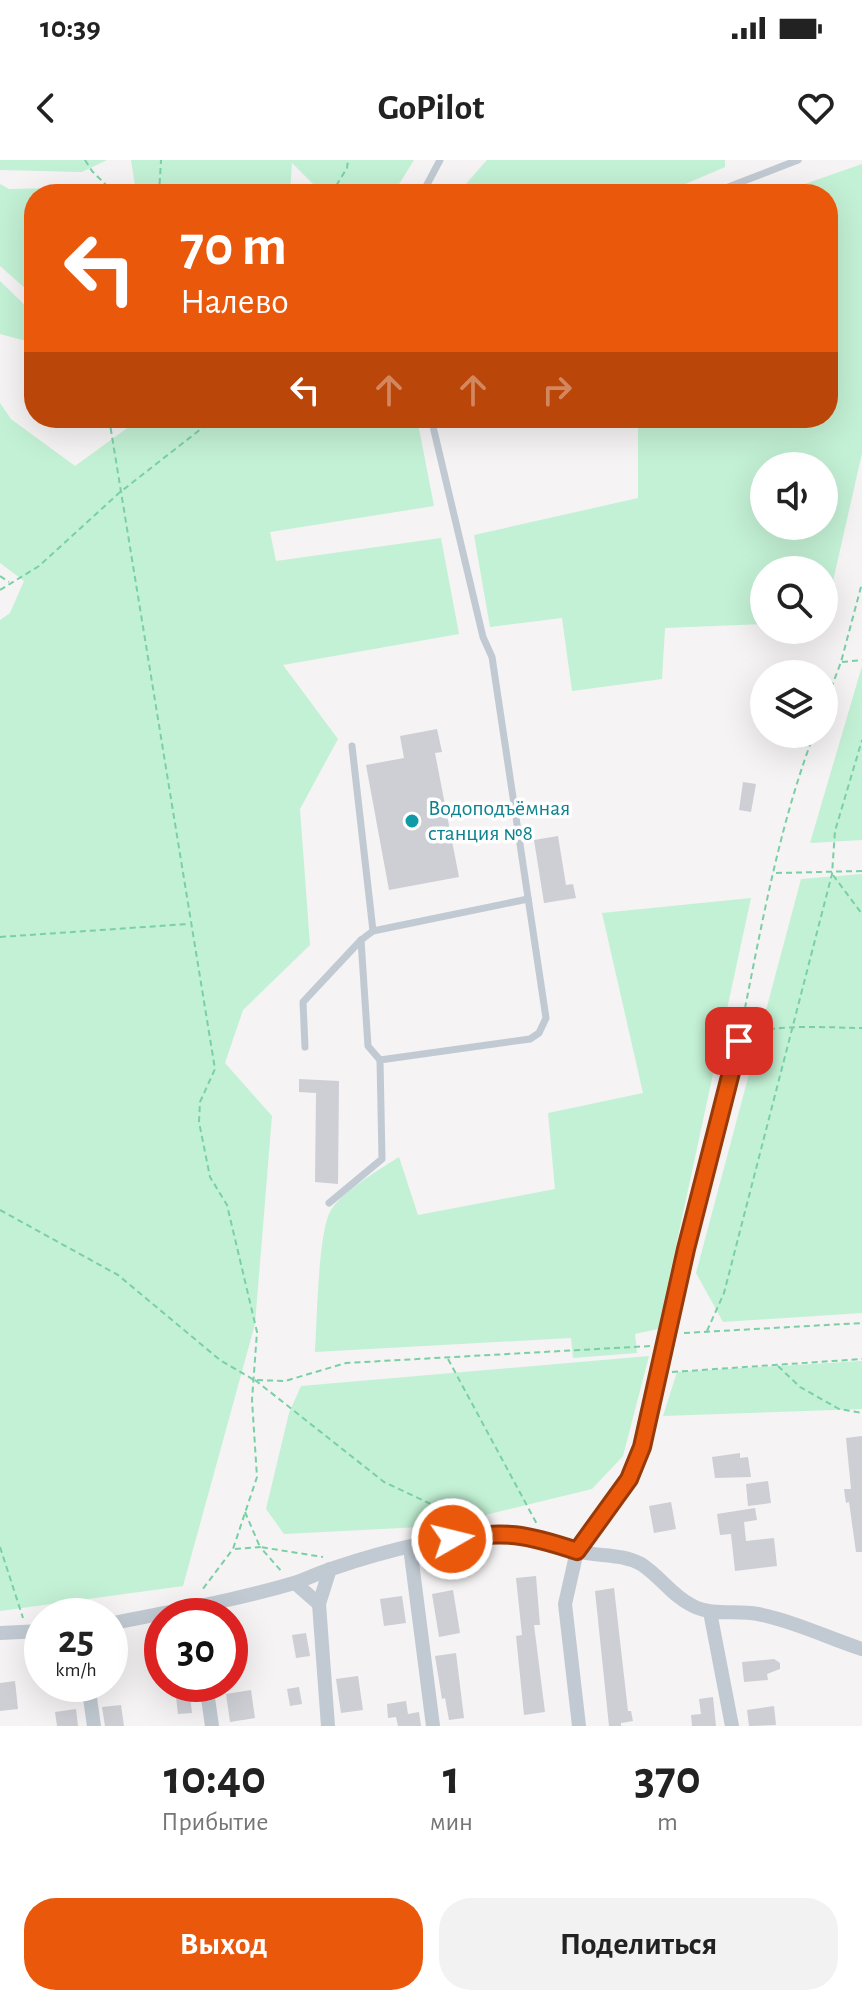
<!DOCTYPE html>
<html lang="ru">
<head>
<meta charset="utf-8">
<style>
	body { margin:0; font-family:"Alegreya Sans",sans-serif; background:#f2f2f2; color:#222; height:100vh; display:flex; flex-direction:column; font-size:30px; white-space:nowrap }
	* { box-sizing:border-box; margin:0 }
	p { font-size:26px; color:#767676 }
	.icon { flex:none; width:44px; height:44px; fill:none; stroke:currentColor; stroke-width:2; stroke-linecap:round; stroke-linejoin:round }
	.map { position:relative; height:1566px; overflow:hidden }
	.side { display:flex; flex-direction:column; background:#fff; flex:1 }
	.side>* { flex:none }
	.guide { position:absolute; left:24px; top:24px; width:814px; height:244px; border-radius:32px; box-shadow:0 8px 32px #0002; background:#ea580c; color:#fff; overflow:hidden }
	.buttons { position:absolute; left:750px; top:292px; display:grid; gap:16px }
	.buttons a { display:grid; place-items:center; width:88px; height:88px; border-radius:50%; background:#fff; box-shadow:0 8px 32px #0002; font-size:40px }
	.speed { position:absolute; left:24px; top:1438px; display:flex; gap:16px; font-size:40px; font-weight:700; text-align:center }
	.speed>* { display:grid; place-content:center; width:104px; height:104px; border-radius:50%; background:#fff; box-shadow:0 8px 32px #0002; line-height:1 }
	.speed small { font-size:20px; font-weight:400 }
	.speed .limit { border:12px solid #d22; background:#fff; color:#111 }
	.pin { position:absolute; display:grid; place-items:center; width:68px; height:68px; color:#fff; margin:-34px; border-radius:16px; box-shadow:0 4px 12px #0006 }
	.me { position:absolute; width:88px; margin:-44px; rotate:82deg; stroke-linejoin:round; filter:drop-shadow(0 0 6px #0008) }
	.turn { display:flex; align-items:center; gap:28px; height:168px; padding:0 24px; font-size:36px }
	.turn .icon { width:104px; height:104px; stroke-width:2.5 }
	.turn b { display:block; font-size:56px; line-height:68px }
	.lanes { display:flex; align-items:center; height:76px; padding:0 24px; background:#0003; justify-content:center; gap:40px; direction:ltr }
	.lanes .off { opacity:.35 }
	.eta { display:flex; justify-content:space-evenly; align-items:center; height:136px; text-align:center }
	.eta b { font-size:48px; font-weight:600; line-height:56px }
	.primary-button { display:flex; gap:16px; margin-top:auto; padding:16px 24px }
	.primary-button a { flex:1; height:92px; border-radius:32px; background:#ea580c; color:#fff; font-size:32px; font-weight:600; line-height:92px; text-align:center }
	.primary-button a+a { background:#f2f2f2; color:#222 }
	.status { display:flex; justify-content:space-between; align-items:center; height:56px; padding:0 40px; background:#fff; direction:ltr }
	.status svg { height:22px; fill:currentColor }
	header { display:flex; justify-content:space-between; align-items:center; height:104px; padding:0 24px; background:#fff; font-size:36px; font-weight:600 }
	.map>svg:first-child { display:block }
</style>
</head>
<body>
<div class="status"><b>10:39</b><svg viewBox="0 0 49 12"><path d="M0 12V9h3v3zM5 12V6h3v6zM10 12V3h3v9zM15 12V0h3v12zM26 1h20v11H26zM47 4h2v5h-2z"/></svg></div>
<header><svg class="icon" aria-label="back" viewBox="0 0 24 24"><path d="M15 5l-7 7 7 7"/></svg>GoPilot<svg class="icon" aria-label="heart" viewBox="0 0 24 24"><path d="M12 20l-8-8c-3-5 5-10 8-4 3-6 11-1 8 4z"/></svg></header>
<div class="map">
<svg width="862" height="1566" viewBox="0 0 862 1566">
	<rect width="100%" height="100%" fill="#f5f3f3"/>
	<g fill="#c3f1d5" fill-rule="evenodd">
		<path d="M0,0H107L82,12L0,10Z"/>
		<path d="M131,0H414L393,34H323L292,3L290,34H140L136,32Z"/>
		<path d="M487,0H725V7L662,34H457Z"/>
		<path d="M862,4V293L824,461V410H764V464L665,468L662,519L572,531L562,458L490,467L474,375L638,338V258H828V34H776ZM764,306H824V366H764Z"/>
		<path d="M0,24L9,29L100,27L107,34H34V136L0,106Z"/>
		<path d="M0,121L34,154V183L0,174Z"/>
		<path d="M0,243L11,259L75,306L141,258H417L434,346L270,372L276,401L441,378L459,474L283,505L338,579L300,649L310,785L243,850L225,903L272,956L255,1164L183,1426L0,1451V460L10,453L24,421L0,403Z"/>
		<path d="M862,506V680L810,683Z"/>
		<path d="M862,714V1153L723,1162L696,1113L801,719Z"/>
		<path d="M751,738L658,1169L635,1174L637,1193L573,1198L571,1178L315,1192C317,1163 318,1071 331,1050C343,1031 380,1009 399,997L418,1055L555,1029L548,953L643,933L602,753Z"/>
		<path d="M649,1196L623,1296L592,1329L440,1366L284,1374L266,1349L289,1253L301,1226Z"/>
		<path d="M862,1201V1249L663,1256L677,1212Z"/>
	</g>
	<g fill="#cdcfd5">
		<path d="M437,569L442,592L435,593L459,717L389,730L366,605L404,598L400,576Z"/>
		<path d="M743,622L756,624L751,652L739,650Z"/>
		<path d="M558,676L566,725L573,724L576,738L544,743L534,680Z"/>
		<path d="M299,919L339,921L338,1024L315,1022L316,933L299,932Z"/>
		<path d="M862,1276V1392H856L849,1342L846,1343L844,1329H851L846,1278Z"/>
		<path d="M740,1293V1298L748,1297L751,1317L715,1318L712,1297Z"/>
		<path d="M768,1321L771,1343L748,1346L746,1324Z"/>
		<path d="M671,1342L676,1369L654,1373L649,1346Z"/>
		<path d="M755,1348L757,1360L744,1362L746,1381L774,1378L777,1406L735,1411L731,1374L720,1375L717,1354Z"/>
		<path d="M536,1416L540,1465H534L545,1552L524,1555L516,1476L522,1475L516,1418Z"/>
		<path d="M614,1428L628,1551H631L633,1561L621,1563V1566H609L595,1431Z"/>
		<path d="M453,1430L460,1473L439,1477L432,1434Z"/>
		<path d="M402,1436L406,1463L384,1466L380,1439Z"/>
		<path d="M230,1459H236L243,1507L230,1509Z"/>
		<path d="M306,1473L310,1496L296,1498L292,1475Z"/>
		<path d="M162,1484V1521H156L151,1485Z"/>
		<path d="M456,1493L464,1558L449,1560L445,1538L442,1539L435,1496Z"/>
		<path d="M774,1499L780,1503V1509L767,1514L768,1520L744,1522L742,1502Z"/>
		<path d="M358,1516L363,1550L341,1553L336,1519Z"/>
		<path d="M15,1521L18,1549L0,1551V1523Z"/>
		<path d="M189,1527L192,1553L178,1554L175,1529Z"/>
		<path d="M299,1527L302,1544L290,1546L287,1529Z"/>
		<path d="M251,1530L255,1558L230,1562L226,1534Z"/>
		<path d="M713,1537L716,1566H692L691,1555L701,1554L699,1539Z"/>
		<path d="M406,1541L408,1554L419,1552L421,1566H398L396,1557L388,1558L387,1544Z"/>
		<path d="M121,1545L124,1566H105L102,1547Z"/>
		<path d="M774,1546L776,1565L749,1566L747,1550Z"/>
		<path d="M76,1549L78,1566H57L55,1552Z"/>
	</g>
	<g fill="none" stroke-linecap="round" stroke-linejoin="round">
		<g stroke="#7ad0a6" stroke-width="2" stroke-dasharray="6 4" stroke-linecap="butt">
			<path d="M85,0L92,11L115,34"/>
			<path d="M159,34L161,0"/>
			<path d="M331,34L347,8L348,0"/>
			<path d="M109,258L215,909L200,942L199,962L210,1017L227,1045L257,1172L252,1240L257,1317L233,1389L202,1430"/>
			<path d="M0,416L9,422"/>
			<path d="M0,430L39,406L119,333L215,258"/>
			<path d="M842,502L862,500"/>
			<path d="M824,547L841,502L862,423"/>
			<path d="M776,713L862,711"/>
			<path d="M833,715L862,754"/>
			<path d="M0,777L188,764"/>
			<path d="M741,868C761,769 778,669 814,574"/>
			<path d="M750,875C771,863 836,868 862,868"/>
			<path d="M0,1050L118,1115L220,1200L254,1220L285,1221L346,1203L651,1186"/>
			<path d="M707,1171L724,1133L832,714L835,671L862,580"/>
			<path d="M684,1173L862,1163"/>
			<path d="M448,1199L538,1366"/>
			<path d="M778,1206L800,1227L839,1249L862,1253"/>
			<path d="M672,1212L862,1199"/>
			<path d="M255,1220L384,1322L431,1344L445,1365"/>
			<path d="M245,1352L260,1387L323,1397"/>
			<path d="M0,1387L23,1458"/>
			<path d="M235,1389L260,1387L282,1412"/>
		</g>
		<g stroke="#c1cad2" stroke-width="7">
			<path d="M422,34L440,0"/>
			<path d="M710,34L798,0"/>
			<path d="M352,586L373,771L528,739"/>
			<path d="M361,780L368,886L380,900"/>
			<path d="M305,887L303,842L361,780L373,771"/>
			<path d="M329,1043L382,999L380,900L530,879L539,873L546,858L492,497L483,477L431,258"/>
		</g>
		<g stroke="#c1cad2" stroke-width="14">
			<path d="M410,1387L433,1566"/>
			<path d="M295,1423L319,1444"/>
			<path d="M710,1452L732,1566"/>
			<path d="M110,1464C171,1451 234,1441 294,1423C307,1419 320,1412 334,1408C381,1392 456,1372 506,1373C531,1373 552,1385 576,1391C598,1397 620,1393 641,1404C660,1416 672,1436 693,1446C713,1456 736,1450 758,1454C794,1461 828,1478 862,1489"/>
			<path d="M0,1473L42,1471"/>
			<path d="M88,1524L94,1566"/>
			<path d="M206,1524L212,1566"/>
			<path d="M328,1566L319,1444L330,1409"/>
			<path d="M579,1566L565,1444L577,1391L629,1319L642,1287L693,1061L739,881"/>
		</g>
	</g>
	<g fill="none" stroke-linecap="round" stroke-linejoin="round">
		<g stroke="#983908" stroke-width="20">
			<path id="route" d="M452,1379C505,1370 526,1374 577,1391L629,1319L642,1287L686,1089L739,881"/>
		</g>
		<use href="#route" stroke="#ea580c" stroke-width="14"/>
	</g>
	<circle fill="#0f9aa8" stroke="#fff" stroke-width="3" cx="412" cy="661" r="8"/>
	<g text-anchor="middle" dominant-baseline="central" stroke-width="7" stroke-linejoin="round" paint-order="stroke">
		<g font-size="22" fill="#0d838f" stroke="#fff" text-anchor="start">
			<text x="428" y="648">Водоподъёмная<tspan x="428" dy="25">станция №8</tspan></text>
		</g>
	</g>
</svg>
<div class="buttons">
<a><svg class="icon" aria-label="sound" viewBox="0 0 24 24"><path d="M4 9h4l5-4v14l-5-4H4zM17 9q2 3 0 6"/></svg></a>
<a><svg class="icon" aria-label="search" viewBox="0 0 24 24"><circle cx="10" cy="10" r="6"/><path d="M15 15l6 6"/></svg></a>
<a><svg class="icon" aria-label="layers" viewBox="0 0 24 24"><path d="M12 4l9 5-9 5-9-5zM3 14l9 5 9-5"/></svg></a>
</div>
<div class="speed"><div>25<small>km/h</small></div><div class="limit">30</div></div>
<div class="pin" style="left:739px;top:881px;background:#d93025"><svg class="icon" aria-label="arrive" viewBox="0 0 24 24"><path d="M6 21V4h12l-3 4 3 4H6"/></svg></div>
<svg class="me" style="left:452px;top:1379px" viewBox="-20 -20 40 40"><circle r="17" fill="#ea580c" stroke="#fff" stroke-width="3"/><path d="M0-11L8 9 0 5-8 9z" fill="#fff"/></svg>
<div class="guide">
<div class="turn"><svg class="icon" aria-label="left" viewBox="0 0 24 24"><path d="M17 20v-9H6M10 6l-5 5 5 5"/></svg><div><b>70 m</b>Налево</div></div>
<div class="lanes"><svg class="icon" aria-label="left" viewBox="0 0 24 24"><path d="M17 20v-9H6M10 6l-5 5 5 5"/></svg><svg class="icon off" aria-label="ahead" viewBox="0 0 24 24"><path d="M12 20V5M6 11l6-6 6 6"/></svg><svg class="icon off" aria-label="ahead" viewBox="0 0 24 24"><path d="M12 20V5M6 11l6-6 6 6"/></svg><svg class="icon off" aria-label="right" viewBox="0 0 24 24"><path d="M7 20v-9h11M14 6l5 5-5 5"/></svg></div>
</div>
</div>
<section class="side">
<div class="eta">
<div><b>10:40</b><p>Прибытие</p></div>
<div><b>1</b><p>мин</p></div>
<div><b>370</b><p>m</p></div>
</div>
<div class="primary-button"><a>Выход</a><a>Поделиться</a></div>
</section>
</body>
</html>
